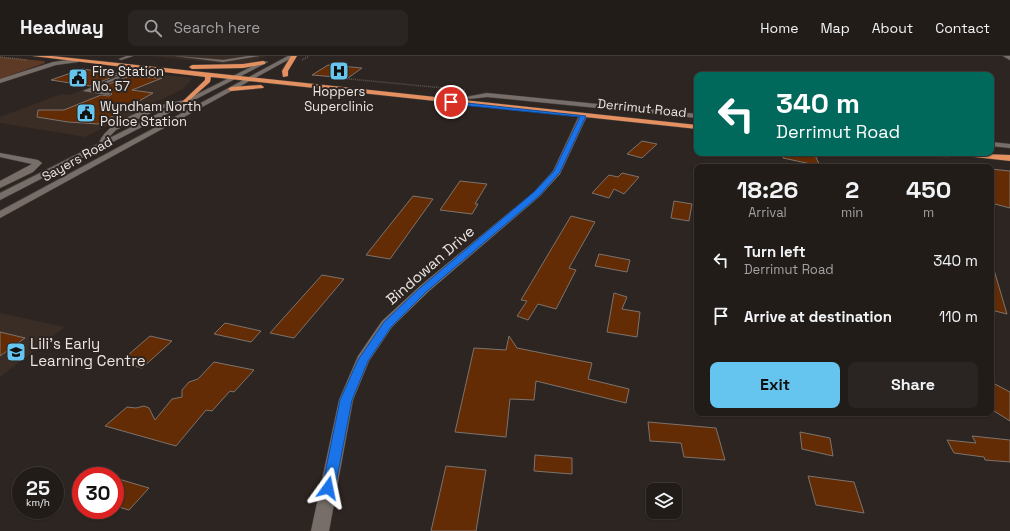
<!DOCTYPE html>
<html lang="en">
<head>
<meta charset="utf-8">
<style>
	body { margin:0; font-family:"Space Grotesk",sans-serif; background:#2a2522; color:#f1f3f6; height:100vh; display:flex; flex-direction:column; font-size:15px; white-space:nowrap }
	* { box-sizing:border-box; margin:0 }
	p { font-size:13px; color:#a2a1a2 }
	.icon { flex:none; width:22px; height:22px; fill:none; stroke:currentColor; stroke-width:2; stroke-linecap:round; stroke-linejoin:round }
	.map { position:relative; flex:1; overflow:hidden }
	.side { position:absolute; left:694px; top:108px; width:300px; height:252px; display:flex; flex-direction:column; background:#221c19; border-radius:8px; box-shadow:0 1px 3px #0004,0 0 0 1px #3f3a38 }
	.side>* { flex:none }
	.hud { position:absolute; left:694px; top:16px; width:300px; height:84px; border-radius:8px; box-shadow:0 1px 3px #0004,0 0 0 1px #3f3a38; background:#00695c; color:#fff; overflow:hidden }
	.controls { position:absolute; left:646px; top:427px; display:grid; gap:8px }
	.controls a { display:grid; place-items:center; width:36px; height:36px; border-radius:8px; background:#221c19; box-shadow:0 1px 3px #0004,0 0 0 1px #3f3a38; font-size:20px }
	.speed { position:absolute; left:12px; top:411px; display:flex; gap:8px; font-size:20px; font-weight:700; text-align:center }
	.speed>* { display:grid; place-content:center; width:52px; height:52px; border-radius:50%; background:#221c19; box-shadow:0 1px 3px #0004,0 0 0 1px #3f3a38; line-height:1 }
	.speed small { font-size:10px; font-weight:400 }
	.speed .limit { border:6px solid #d22; background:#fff; color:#111 }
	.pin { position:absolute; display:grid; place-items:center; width:34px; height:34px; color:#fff; margin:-17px; border:2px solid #fff; border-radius:50%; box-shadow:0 1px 4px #0007 }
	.me { position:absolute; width:44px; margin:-22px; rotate:12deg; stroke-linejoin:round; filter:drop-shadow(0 0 3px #0008) }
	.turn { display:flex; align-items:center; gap:14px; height:84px; padding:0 16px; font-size:18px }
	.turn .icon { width:52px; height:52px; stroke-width:2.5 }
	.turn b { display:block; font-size:28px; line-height:34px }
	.eta { display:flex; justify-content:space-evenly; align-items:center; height:68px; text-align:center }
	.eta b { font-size:24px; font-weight:700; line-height:28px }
	.button { display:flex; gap:8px; margin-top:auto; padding:8px 16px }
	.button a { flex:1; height:46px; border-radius:8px; background:#65c5ef; color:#111; font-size:16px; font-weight:700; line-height:46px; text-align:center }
	.button a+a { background:#2a2522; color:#f1f3f6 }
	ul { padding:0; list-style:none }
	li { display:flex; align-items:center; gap:12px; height:56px; padding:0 16px }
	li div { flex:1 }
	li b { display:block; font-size:15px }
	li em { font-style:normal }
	header { display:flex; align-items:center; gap:24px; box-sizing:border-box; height:56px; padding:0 20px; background:#221c19; border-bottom:1px solid #3f3a38 }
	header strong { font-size:19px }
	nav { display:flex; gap:22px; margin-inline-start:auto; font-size:14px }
	.search { width:280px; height:36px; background:#2a2522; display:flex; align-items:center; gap:10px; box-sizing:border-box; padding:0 14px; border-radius:8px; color:#a2a1a2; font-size:15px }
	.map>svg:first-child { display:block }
</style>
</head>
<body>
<header>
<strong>Headway</strong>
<div class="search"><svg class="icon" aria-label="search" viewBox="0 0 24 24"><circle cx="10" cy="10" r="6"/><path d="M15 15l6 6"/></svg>Search here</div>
<nav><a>Home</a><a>Map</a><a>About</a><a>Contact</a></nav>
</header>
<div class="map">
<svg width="1010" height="475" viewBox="0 0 1010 475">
	<rect width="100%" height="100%" fill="#2d2521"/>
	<g fill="#3a2d25">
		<path d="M151,0H265L252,7L236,9Z"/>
		<path d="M130,16L193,22L183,33L85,81L0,67V61L61,38L69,39Z"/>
		<path d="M0,257L65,271L0,321Z"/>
	</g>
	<path fill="#5d3a26" d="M0,1L44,5L45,7L0,23Z"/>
	<g fill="#632c04" stroke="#7c736e">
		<path d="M328,9L362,12L348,22L312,19Z"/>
		<path d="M82,13L120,18L90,30L51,24Z"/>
		<path d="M127,21L162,22L132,34L153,37L99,68L68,66L37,61L38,54H64L101,39L109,40L112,38L110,36L96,33Z"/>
		<path d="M642,85L657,88L642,102L627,98Z"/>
		<path d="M783,97H814L820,110L783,102Z"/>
		<path d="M991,113L1010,115V152L991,147Z"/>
		<path d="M622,117L639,121L624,138L614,133L609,142L592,137L609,119L618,121Z"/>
		<path d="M460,125L487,128L475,148H478L472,158L440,154Z"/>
		<path d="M413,140L433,143L390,203L366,199Z"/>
		<path d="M674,145L692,148L689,165L671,162Z"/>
		<path d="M571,160L595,166L569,212L576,214L556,253L538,248L528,264L517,260L527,245L521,244Z"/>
		<path d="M599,198L630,204L627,216L595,210Z"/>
		<path d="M994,214L1007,258L991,254V215Z"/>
		<path d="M322,219L344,223L294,282L270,277Z"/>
		<path d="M614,237L627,241L622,253L640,256L637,281L607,276Z"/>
		<path d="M225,267L261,275L251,286L214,278Z"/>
		<path d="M0,276L25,282L0,300Z"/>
		<path d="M150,280L172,285L142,312L120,306Z"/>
		<path d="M509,280L517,292L592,307L588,323L629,333L626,347L536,325L534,344L510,343L506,381L455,376L474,292L506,294Z"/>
		<path d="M214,306L254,314L234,336L230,335L212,355L206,354L176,390L105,370L127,351L136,352L144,350L149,352L155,364L172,343L182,341V334L189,326L198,323Z"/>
		<path d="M991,326L1010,336V365L991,353Z"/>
		<path d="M648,366L716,372L725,404L684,401L681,387L650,385Z"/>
		<path d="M800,376L830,382L833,400L802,393Z"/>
		<path d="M972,380L1010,384V406L985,404L984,401L954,397L947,384L976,387Z"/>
		<path d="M535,399L572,402V418L534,415Z"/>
		<path d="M446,410L486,414L476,475H431Z"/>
		<path d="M808,420L854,426L864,457L816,449Z"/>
		<path d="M115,422L149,432L129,454L115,450Z"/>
	</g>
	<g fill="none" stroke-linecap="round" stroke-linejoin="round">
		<g stroke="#48423f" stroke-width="1">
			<g id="lane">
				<path d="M127,0H133L121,4L119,3Z"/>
				<path d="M176,0L223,4L249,0H259L223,6Z"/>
				<path d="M126,17L151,18L153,19L151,20L127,19L90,34L110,37V38L108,39L83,35Z"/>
			</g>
		</g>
		<g stroke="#48423f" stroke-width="1">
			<g id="street">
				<path d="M76,3L78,4V6L56,9L0,27V23L53,6Z"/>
				<path d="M487,37L697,58V62L487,41L469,43L466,41Z"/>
				<path d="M185,44L187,45V47L159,53L116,74L110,80L106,89L99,87C110,60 159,49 185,44Z"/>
				<path d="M580,58L587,60L560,118L540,140L428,236L392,271L369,305L353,344L329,475H311L339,344L358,300L382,265L420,230L534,136L553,115Z"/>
				<path d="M991,86L1010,88V92L991,90Z"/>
				<path d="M0,97L38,104L42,107L33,116L0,132V125L32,108L0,101Z"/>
			</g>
		</g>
		<g stroke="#48423f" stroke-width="1">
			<g id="secondary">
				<path d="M288,0H295L0,162V155Z"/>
				<path d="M1003,0H1010V4Z"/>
				<path d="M263,5L268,6L0,144V137Z"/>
			</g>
		</g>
		<g stroke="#48423f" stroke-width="1">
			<g id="highway">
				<path d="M33,0H52L697,69V73L211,21L210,26L185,48L183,47V45L205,24V21Z"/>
				<path d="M291,0H297L288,15V20L283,21L282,15Z"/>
				<path d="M263,5L265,6V8L243,12L192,13L189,11L192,9L243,8Z"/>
				<path d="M261,29L264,31L263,32L231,35L228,33L231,31Z"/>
				<path d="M953,97L1010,99V105L957,99Z"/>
			</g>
		</g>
		<g stroke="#8d8783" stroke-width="1.5" stroke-dasharray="0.5 1.5" stroke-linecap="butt">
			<path d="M0,1L27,4"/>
			<path d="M302,4L309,0"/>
			<path d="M339,22L465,34"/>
			<path d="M909,97L949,101"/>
		</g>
		<use href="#lane" fill="#776e69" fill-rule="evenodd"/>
		<use href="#street" fill="#776e69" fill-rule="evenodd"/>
		<use href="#secondary" fill="#776e69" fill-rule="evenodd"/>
		<use href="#highway" fill="#e49060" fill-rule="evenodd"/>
	</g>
	<path fill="#1a73e8" stroke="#114b97" d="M449,45L586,60L560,116L540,139L427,235L391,271L368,305L352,344L335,432L333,436L328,437L324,436L322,432L340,344L358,304L384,266L420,232L534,136L554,115L580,61L451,48Z"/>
	<defs>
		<g id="hospital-square" transform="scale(1)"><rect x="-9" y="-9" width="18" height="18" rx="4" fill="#65c5ef" stroke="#2d2521"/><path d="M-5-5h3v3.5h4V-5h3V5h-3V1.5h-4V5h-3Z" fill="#111"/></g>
		<g id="civic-square" transform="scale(1)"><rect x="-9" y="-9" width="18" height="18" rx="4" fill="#65c5ef" stroke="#2d2521"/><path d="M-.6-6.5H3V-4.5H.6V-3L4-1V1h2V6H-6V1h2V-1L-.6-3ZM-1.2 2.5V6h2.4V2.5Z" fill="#111"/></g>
		<g id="school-square" transform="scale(1)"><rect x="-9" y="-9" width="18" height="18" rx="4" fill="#65c5ef" stroke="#2d2521"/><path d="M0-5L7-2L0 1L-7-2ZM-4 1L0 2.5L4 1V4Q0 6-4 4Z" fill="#111"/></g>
	</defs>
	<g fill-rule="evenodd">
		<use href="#hospital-square" x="339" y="15"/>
		<use href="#civic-square" x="78" y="22"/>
		<use href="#civic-square" x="86" y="57"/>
		<use href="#school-square" x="16" y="296"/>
	</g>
	<g text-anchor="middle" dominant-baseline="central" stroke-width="4" stroke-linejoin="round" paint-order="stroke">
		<g font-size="13" fill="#ebe6e3" stroke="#2d2521" text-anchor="start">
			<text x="92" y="15">Fire Station<tspan x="92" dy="15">No. 57</tspan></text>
			<text x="339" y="35" text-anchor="middle">Hoppers<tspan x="339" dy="15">Superclinic</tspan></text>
			<text x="100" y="50">Wyndham North<tspan x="100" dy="15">Police Station</tspan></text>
		</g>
		<g font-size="13" fill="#ebe6e3" stroke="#2d2521">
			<text transform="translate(642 52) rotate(6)">Derrimut Road</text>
			<text transform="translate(77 103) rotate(-29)">Sayers Road</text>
		</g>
		<g font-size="15" fill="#ebe6e3" stroke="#2d2521">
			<text transform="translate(430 209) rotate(-41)">Bindowan Drive</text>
		</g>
		<g font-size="15" fill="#ebe6e3" stroke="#2d2521" text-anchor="start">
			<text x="30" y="287">Lili's Early<tspan x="30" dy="17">Learning Centre</tspan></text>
		</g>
	</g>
</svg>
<div class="controls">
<a><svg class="icon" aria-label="layers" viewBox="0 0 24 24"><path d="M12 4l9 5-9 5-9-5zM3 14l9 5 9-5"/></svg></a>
</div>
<div class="speed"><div>25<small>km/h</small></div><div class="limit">30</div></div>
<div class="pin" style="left:451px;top:46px;background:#d93025"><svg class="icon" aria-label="arrive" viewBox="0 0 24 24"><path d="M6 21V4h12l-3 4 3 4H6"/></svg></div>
<svg class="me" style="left:328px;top:432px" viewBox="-20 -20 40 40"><path d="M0-17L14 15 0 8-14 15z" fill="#1a73e8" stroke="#fff" stroke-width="4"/></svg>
<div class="hud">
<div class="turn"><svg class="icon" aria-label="left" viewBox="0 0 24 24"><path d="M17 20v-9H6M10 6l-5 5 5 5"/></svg><div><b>340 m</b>Derrimut Road</div></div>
</div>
<section class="side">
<div class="eta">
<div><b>18:26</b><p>Arrival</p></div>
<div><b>2</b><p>min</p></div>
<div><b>450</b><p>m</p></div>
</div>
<ul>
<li><svg class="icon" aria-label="left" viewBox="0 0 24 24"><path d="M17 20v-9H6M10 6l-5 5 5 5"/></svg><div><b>Turn left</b><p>Derrimut Road</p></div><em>340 m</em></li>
<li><svg class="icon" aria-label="arrive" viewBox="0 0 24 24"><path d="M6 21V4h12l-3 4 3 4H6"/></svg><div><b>Arrive at destination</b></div><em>110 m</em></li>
</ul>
<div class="button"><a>Exit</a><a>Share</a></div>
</section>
</div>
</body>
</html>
